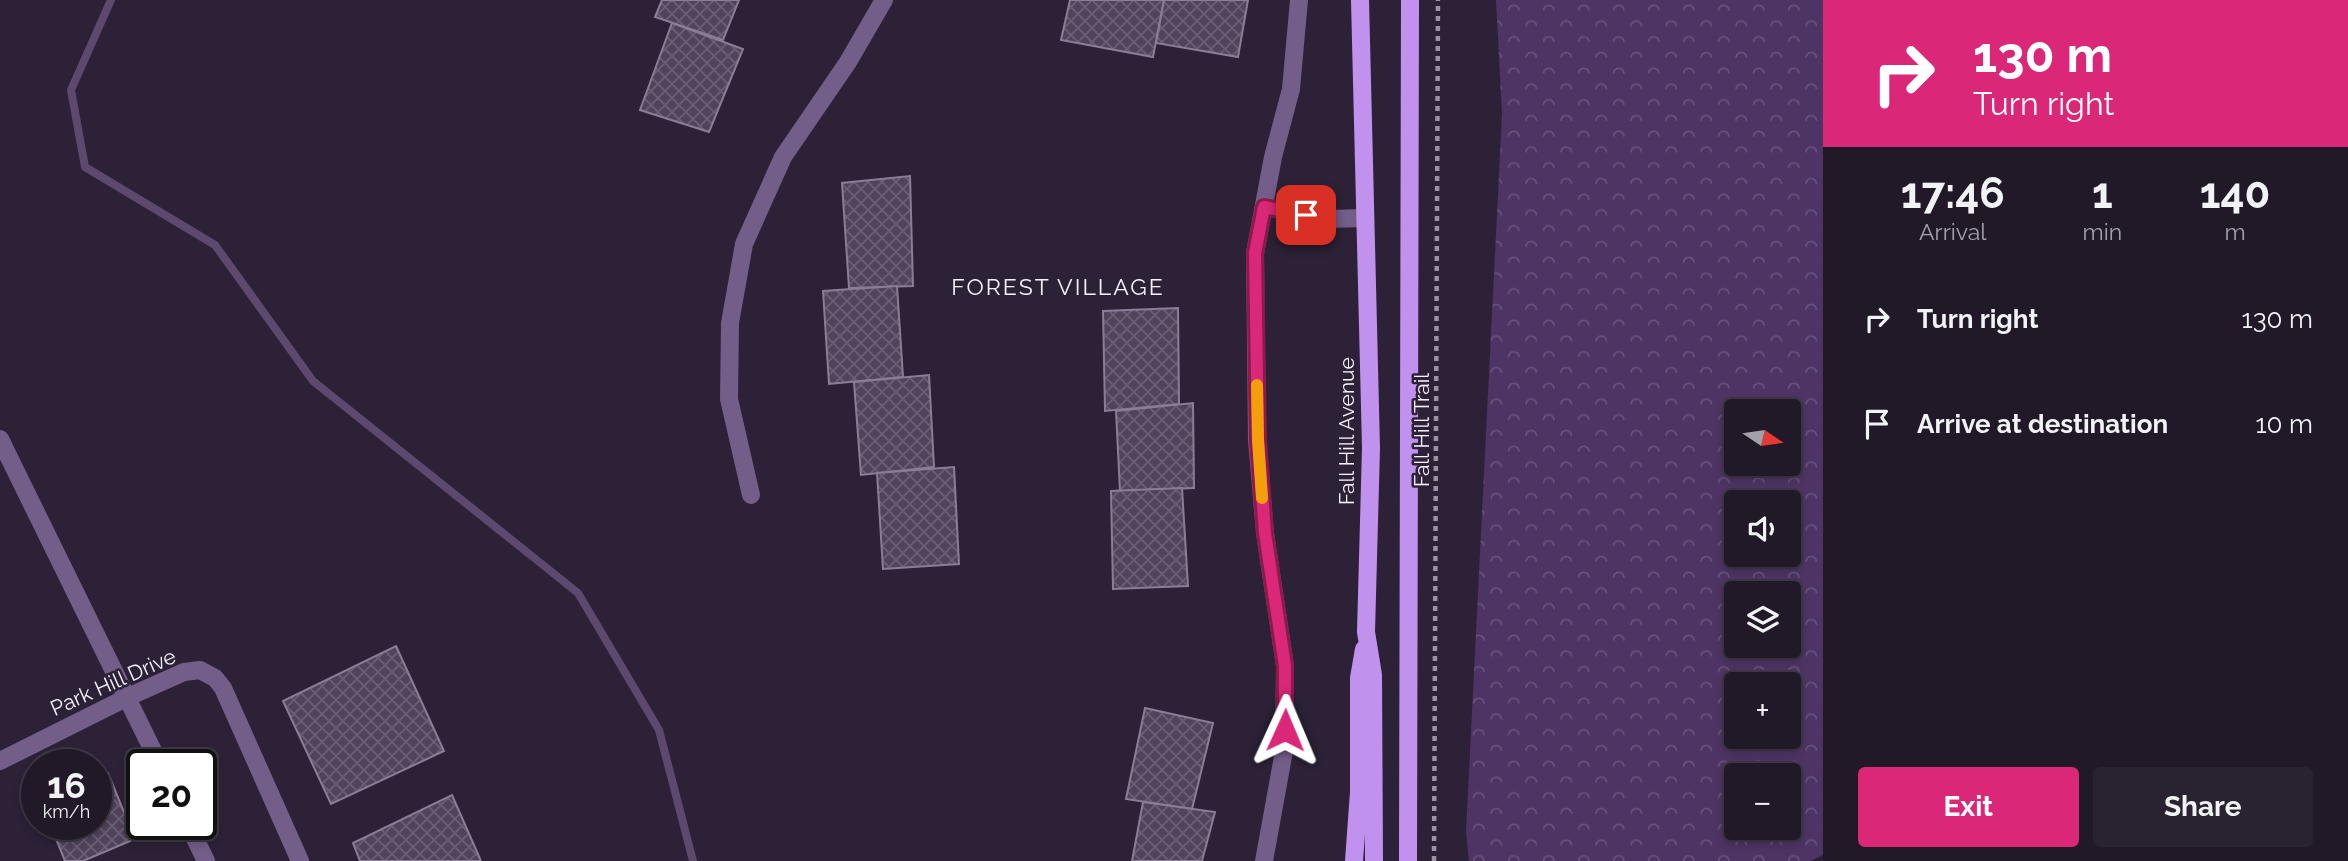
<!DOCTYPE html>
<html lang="en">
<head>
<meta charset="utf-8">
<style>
	body { margin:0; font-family:Raleway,sans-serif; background:#292230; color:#f1f3f6; height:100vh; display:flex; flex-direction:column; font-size:26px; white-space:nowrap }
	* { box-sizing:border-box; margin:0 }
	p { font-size:23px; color:#a2a0a8 }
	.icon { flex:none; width:38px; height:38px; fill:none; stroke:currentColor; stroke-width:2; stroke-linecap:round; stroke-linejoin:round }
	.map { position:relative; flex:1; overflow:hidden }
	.drawer { display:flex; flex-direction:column; background:#211928; width:525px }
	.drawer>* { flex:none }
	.banner { background:#db2777; color:#fff; overflow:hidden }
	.needle { width:46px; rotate:103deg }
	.tools { position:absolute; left:1724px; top:399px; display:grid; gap:14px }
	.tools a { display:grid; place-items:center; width:77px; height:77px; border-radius:7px; background:#211928; box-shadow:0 4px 10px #0003,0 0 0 2px #3e3845; font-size:35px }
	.speed { position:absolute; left:21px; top:749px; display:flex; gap:14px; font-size:35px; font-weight:700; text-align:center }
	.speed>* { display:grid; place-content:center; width:91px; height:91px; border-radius:50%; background:#211928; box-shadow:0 4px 10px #0003,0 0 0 2px #3e3845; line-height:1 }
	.speed small { font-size:18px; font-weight:400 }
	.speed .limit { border:4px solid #111; border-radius:10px; background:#fff; color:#111 }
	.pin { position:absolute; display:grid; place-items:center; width:60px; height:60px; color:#fff; margin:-30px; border-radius:14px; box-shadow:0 4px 10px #0006 }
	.me { position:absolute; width:77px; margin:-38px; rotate:1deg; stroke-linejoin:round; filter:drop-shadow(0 0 5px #0008) }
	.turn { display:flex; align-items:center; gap:24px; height:147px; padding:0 35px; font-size:32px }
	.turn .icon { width:91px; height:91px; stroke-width:2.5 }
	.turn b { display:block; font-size:49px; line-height:60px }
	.eta { display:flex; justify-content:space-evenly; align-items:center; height:119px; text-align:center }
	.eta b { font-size:42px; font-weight:700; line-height:49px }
	.action { display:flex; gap:14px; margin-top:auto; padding:14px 35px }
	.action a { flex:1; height:80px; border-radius:7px; background:#db2777; color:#fff; font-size:28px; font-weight:700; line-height:80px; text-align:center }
	.action a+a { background:#292230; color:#f1f3f6 }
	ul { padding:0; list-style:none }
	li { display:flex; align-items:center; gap:21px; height:105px; padding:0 35px }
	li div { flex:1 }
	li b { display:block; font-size:26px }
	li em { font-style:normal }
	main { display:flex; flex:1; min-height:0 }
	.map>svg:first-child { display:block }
</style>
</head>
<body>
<main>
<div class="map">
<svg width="1823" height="861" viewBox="0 0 1823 861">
	<defs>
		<pattern id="forest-crowns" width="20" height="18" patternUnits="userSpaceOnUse" patternTransform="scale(1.75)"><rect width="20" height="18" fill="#4d3464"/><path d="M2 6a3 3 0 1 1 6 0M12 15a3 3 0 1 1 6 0" fill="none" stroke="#67527b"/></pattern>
		<pattern id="building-cross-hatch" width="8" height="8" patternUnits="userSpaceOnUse" patternTransform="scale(1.75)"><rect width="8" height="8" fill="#50435c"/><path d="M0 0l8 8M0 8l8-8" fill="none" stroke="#6a5f74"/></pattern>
	</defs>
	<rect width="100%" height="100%" fill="#2c2136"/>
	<path fill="url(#forest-crowns)" fill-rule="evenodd" d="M1496,0H1823V855L1810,861H1469L1466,832L1502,114ZM1736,411H1788V464H1736ZM1736,502H1788V555H1736ZM1736,593H1788V646H1736ZM1736,684H1788V737H1736ZM1736,775H1788V828H1736Z"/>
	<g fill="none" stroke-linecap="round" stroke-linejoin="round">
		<path stroke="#5e496e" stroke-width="8" d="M111,0L71,90L85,167L215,245L313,381L578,593L659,730L693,861"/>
	</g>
	<g fill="url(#building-cross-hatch)" stroke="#8a7d97" stroke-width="2">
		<path d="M662,0H739L723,40L655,17Z"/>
		<path d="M1070,0H1164L1153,57L1061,40Z"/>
		<path d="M1164,0H1248L1238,57L1156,43Z"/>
		<path d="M672,23L743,49L709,132L640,110Z"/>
		<path d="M910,176L913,286L849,288L842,183Z"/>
		<path d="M897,286L903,377L829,384L823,291Z"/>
		<path d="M1178,308L1179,404L1105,411L1103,311Z"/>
		<path d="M929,375L934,467L861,475L854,382Z"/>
		<path d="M1193,403L1194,488L1120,491L1116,411Z"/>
		<path d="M954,467L959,564L883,569L877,473Z"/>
		<path d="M1182,488L1188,586L1113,589L1111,491Z"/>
		<path d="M396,646L444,751L331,804L283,701Z"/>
		<path d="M1145,708L1213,723L1192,809L1126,799Z"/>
		<path d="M108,773L135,839L83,861H65L50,824H96V778Z"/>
		<path d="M452,795L481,861H360L353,843Z"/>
		<path d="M1143,802L1215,812L1202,861H1132Z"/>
	</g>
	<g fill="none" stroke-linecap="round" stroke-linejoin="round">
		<path stroke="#9b93a3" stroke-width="4.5" stroke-dasharray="5 5" stroke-linecap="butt" d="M1434,861L1438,0"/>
		<g stroke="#735d89" stroke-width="18">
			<path d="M1264,207L1327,219L1364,218"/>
			<path d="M0,439L160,765"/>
			<path d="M751,495L729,399L730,323L744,244L783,157L848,62L884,0"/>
			<path d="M0,761L128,697L184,672L200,670L215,678L223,688L300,861"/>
			<path d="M188,824L206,861"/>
			<path d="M1264,861L1284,751L1285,666L1265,533L1257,440L1255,253L1273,157L1291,89L1299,0"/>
		</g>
		<g stroke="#c192ed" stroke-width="18">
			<path d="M1360,0L1371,448L1366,632L1373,675L1374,861"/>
			<path d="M1354,861L1359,792V678L1364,649"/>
			<path d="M1408,861L1410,0"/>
		</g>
	</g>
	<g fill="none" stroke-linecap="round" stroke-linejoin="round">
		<g stroke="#8e194d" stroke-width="18">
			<path id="route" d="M1285,730V666L1265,533L1258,440L1255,253L1264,207L1306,215"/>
		</g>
		<use href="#route" stroke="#db2777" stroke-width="12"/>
		<path stroke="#f59e0b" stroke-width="12" d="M1257,385L1258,440L1262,498"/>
	</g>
	<g text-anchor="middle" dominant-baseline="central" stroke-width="5" stroke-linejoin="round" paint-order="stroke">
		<g font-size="21" fill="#f8f2fe" stroke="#2c2136">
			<text transform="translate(1421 430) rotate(-90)">Fall Hill Trail</text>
			<text transform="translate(1346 431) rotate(-90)">Fall Hill Avenue</text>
			<text transform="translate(113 682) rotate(-24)">Park Hill Drive</text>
		</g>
		<g font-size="23" letter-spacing="2" fill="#f8f2fe" stroke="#2c2136">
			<text x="1058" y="286">FOREST VILLAGE</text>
		</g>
	</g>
</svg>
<div class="tools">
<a><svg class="needle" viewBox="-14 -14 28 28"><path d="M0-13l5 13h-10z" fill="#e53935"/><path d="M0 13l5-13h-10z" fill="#a2a0a8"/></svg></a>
<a><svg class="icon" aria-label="sound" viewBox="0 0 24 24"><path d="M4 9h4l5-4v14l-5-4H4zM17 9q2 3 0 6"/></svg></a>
<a><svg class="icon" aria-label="layers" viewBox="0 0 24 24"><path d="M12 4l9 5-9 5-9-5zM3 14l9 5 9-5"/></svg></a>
<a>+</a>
<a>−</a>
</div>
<div class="speed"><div>16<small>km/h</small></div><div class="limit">20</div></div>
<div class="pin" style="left:1306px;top:215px;background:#d93025"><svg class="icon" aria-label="arrive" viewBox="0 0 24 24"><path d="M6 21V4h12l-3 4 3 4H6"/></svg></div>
<svg class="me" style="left:1285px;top:730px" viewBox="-20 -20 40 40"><path d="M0-17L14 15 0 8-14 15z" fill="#db2777" stroke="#fff" stroke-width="4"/></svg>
</div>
<section class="drawer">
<div class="banner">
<div class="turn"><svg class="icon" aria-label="right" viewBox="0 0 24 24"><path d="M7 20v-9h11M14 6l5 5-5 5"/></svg><div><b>130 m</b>Turn right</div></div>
</div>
<div class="eta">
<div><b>17:46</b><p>Arrival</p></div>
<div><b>1</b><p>min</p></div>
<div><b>140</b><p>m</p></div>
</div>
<ul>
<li><svg class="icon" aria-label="right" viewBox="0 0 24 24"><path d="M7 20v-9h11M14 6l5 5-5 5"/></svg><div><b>Turn right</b></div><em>130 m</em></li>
<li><svg class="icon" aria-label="arrive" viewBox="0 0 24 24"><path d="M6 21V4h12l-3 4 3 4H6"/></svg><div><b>Arrive at destination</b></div><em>10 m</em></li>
</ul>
<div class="action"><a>Exit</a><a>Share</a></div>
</section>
</main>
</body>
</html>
